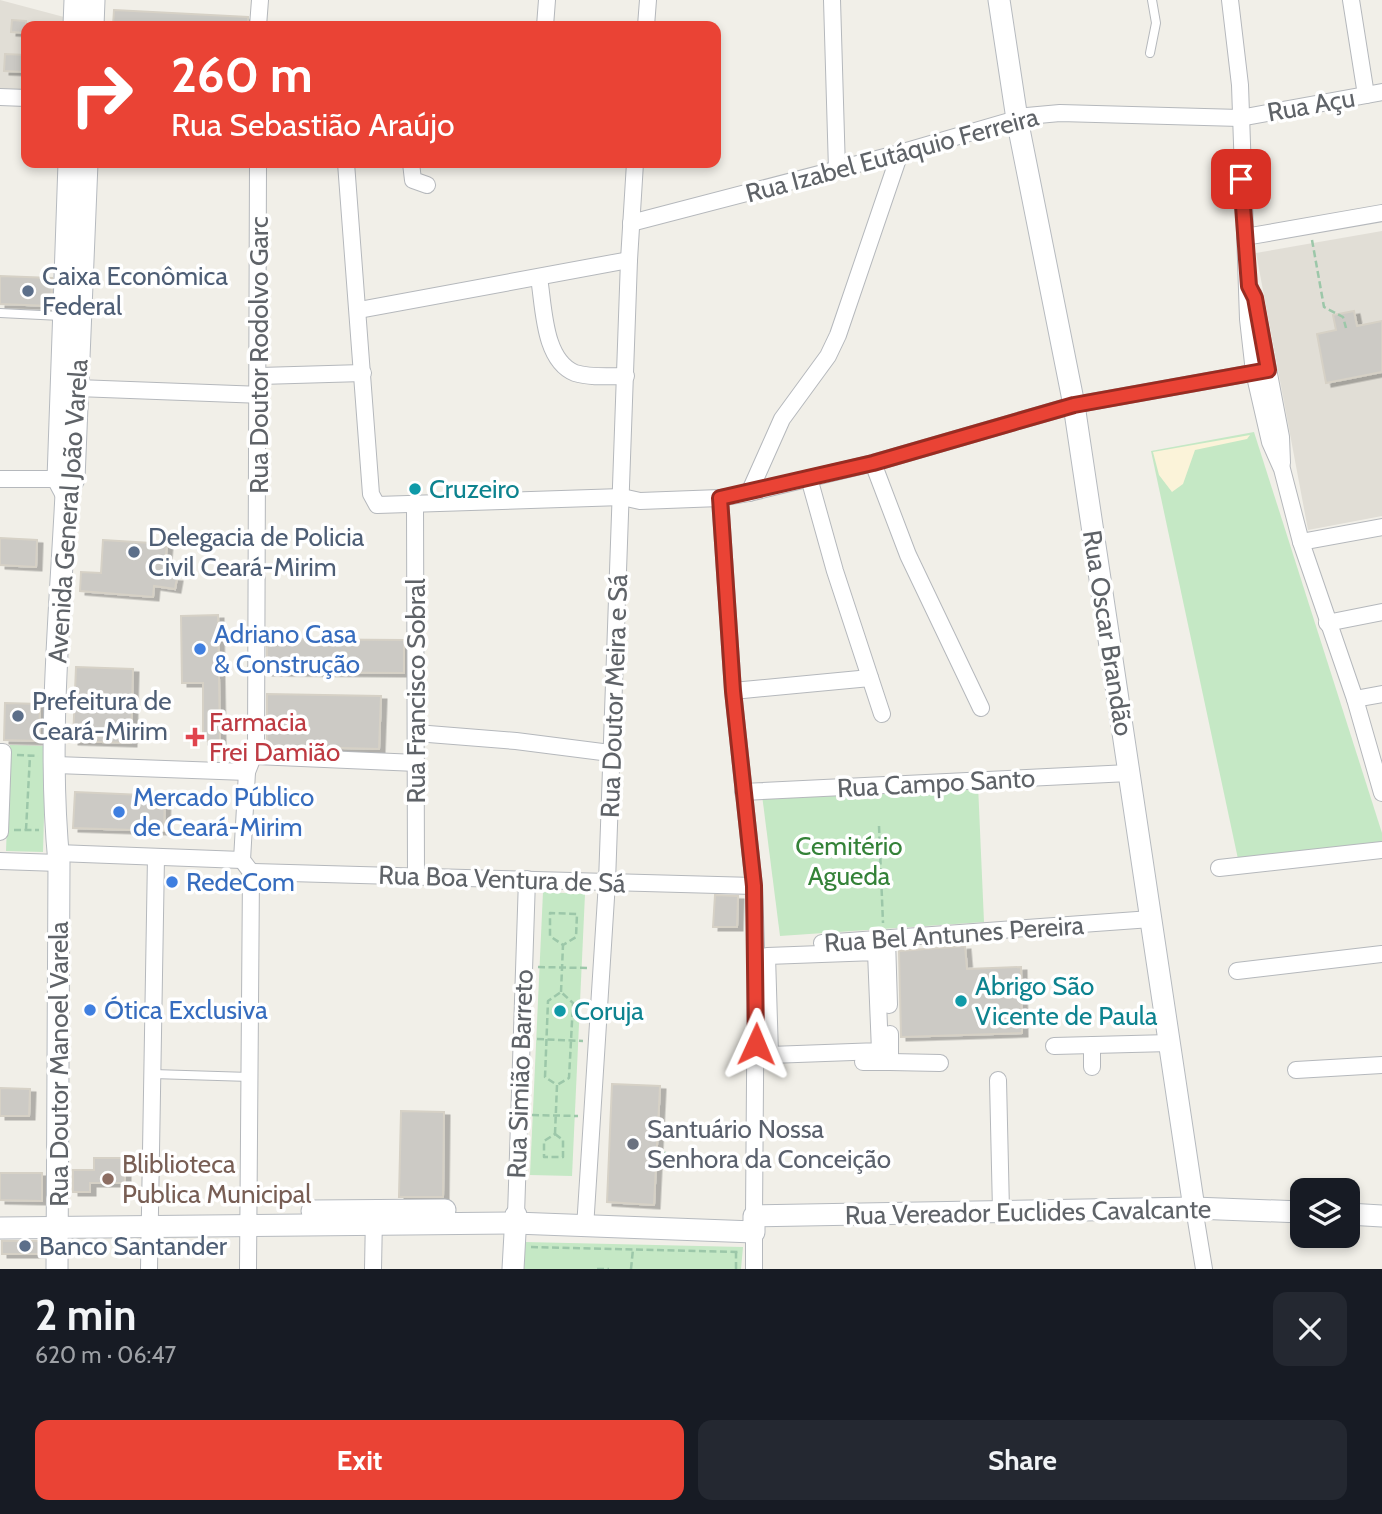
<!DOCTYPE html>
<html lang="en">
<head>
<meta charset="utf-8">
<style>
	body { margin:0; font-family:Cabin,sans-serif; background:#242831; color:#f1f3f6; height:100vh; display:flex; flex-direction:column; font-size:26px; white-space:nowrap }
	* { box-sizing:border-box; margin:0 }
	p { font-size:23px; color:#9ea1a6 }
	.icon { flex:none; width:38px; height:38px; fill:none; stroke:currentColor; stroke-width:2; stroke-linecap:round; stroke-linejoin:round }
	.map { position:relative; height:1269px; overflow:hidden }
	.side { display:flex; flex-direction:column; background:#171b24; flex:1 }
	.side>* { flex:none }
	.banner { position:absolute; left:21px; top:21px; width:700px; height:147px; border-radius:14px; box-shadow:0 4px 10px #0003; background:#ea4335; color:#fff; overflow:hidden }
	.fabs { position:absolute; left:1290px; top:1178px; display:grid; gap:14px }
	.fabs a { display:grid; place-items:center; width:70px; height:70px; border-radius:14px; background:#171b24; box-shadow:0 4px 10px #0003; font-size:35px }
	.pin { position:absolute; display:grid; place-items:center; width:60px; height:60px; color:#fff; margin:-30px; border-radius:14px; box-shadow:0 4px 10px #0006 }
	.me { position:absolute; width:77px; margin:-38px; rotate:1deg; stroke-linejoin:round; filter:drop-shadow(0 0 5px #0008) }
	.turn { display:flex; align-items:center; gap:24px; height:147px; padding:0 35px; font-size:32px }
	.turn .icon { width:91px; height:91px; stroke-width:2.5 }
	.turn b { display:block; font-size:49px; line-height:60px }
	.round { display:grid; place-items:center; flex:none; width:74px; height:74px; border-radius:14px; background:#242831 }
	.head { display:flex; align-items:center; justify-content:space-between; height:119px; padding:0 35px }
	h1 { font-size:42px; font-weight:700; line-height:52px }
	.cta { display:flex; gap:14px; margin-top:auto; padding:14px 35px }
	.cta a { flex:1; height:80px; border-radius:14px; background:#ea4335; color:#fff; font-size:28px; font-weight:700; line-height:80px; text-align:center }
	.cta a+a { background:#242831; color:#f1f3f6 }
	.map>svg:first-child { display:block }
</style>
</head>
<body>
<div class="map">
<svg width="1382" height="1269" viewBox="0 0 1382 1269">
	<defs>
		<filter id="shadow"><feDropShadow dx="5.5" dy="3.5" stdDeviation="0" flood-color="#0004"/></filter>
	</defs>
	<rect width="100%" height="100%" fill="#f1efe8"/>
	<g fill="#e1ded6">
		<path d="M0,0L64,17V26H26V92L0,91Z"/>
		<path d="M1382,231V516L1308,530L1256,253Z"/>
	</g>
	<g fill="#c5e8c5">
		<path d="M1254,432L1382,833V842L1238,859L1151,451Z"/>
		<path d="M10,745L46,746L43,852L6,851Z"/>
		<path d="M978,785L984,922L780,936L762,795Z"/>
		<path d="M543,892L585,894L572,1176L530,1175Z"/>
		<path d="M525,1242L743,1247L741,1269H524Z"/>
	</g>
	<path fill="#fbf3d9" d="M1250,435L1247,439L1195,450L1183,484L1172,492L1159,475L1153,452Z"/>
	<g fill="#cccac5" stroke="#d6d1c6" stroke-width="2" filter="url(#shadow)">
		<path d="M114,10L248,17V26H113Z"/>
		<path d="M12,20L26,21V33L11,32Z"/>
		<path d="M5,54L26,55V72L4,71Z"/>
		<path d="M0,276L52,278L51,306L0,304Z"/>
		<path d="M1354,311L1357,326L1382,321V372L1326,383L1317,334L1336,330L1333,315Z"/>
		<path d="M0,538L37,540L36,567L0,565Z"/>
		<path d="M103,540L167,544L164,577L177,578L175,589L154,586L153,597L80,591L81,572L101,573Z"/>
		<path d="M218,615L220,741H203V683H182L181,616Z"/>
		<path d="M267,639L404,640V673L267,672Z"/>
		<path d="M76,667L133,669L131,743L73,741Z"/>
		<path d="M267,694L381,696L379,749L267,746Z"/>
		<path d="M5,703L40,704L39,741L4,740Z"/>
		<path d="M75,792L165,796L164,831L73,828Z"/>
		<path d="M715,895L738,896L737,927H713Z"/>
		<path d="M965,946L967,969L1021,967L1022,1033L901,1037L899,951Z"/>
		<path d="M612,1084L660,1086L654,1205L607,1202Z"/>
		<path d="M0,1088L30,1089L29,1116H0Z"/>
		<path d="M401,1111L444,1112L443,1197H399Z"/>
		<path d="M94,1158H125V1183H90V1192H73V1170H94Z"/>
		<path d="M0,1173H42V1201L0,1200Z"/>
		<rect x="2" y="1241" width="42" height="13"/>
	</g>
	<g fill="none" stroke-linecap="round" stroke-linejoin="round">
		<g stroke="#b5b8bc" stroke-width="10">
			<g id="lane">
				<path d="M1150,53L1156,23L1152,0"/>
				<path d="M0,313L61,316"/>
				<path d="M153,1074L250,1077"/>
			</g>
		</g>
		<g stroke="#b5b8bc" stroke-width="18">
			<g id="street">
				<path d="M832,0L837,170"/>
				<path d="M1230,0L1240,85L1248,319L1254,372L1270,442L1282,469L1301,542L1355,699L1382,793"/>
				<path d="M1351,0L1366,95"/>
				<path d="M258,26L260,0"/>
				<path d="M545,26L547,0"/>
				<path d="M646,26L648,0"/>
				<path d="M0,97L26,98"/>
				<path d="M346,163L371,494L377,505L622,497L640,501L720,498L749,493L873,463L1074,405L1268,370"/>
				<path d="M411,163L413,180L427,185"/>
				<path d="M631,223L900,153L1027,116L1060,113L1240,118L1382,92"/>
				<path d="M1245,237L1382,213"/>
				<path d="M539,278C544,306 543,360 575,373C591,378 610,376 626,376"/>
				<path d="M1254,295L1281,437L1282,463"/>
				<path d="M359,310L629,260"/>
				<path d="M260,376L363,373"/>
				<path d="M77,388L260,395"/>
				<path d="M873,463L908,555L981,708"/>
				<path d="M809,478L835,571L882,714"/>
				<path d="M0,479H68"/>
				<path d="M749,493L782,419L828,356L838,335L900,153"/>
				<path d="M720,498L733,691L754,886L756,948L754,1216"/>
				<path d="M415,505L416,877"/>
				<path d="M1301,542L1382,527"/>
				<path d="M1327,623L1382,612"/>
				<path d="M733,691L870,678"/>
				<path d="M1355,699L1382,694"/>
				<path d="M416,733L516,741L610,753"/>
				<path d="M0,752H3L0,832"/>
				<path d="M255,756L417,763"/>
				<path d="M56,765L247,772"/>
				<path d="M743,792L1129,773"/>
				<path d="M57,853L242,860"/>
				<path d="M0,861L59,863"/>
				<path d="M1219,868L1382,850"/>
				<path d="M251,872L242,860L247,772L256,749L258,163"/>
				<path d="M251,872L754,886"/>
				<path d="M887,939L889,1005"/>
				<path d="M822,943L1151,919"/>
				<path d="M876,952L880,1051L770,1055L767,956Z"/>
				<path d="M1237,971L1382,954"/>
				<path d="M1054,1046L1170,1043"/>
				<path d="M863,1062H890V1034"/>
				<path d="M890,1062L940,1063"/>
				<path d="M1092,1067V1045"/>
				<path d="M1296,1070L1382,1065"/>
				<path d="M998,1080L1001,1211"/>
				<path d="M1194,1208L1204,1269"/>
				<path d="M516,1215L527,879"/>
				<path d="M585,1228L607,882L629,260L635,163"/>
				<path d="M149,1269L156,857"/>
				<path d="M248,1269L251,872"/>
				<path d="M373,1269L374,1216"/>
				<path d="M754,1269V1232"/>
			</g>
		</g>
		<g stroke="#b6babf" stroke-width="23">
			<g id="secondary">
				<path d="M999,0L1017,119L1074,405L1194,1208"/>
				<path d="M74,26L75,0"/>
				<path d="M93,26L94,0"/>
				<path d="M66,494L58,479L69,163"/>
				<path d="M312,1211L445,1210"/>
				<path d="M1348,1214L1382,1216"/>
				<path d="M0,1228L515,1223L754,1232V1216L1194,1208L1302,1212"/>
				<path d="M57,1269L59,863C47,741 60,616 66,494L74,479L87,163"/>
				<path d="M513,1269L516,1215"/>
			</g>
		</g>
		<g stroke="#9cc7a9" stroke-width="2.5" stroke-dasharray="7 3.5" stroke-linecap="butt">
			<path d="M1312,240L1324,307L1343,317L1346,328"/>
			<path d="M17,755L38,756"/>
			<path d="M879,826L883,923"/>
			<path d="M14,830H39"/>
			<path d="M26,830L30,756"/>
			<path d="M538,967L587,968"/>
			<path d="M561,992L563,945L550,936V913L577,914L576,937L563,945"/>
			<path d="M537,1039L583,1041"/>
			<path d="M532,1115L578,1116"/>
			<path d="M555,1134L557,1085L545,1077L548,1001L561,992L573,1003L569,1078L557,1085"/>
			<path d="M555,1134L563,1140V1157H544V1141Z"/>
			<path d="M661,1153H666"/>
			<path d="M531,1247L738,1252"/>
			<path d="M597,1269H609"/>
			<path d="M631,1269L633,1249"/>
			<path d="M736,1269V1252"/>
		</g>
		<use href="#lane" stroke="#fff" stroke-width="8"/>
		<use href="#street" stroke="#fff" stroke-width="16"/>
		<use href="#secondary" stroke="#fff" stroke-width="21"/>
	</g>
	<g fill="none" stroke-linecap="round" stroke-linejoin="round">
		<g stroke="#982c22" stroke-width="18">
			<path id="route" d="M756,1044L754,886L733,691L720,498L873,463L1074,405L1268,370L1255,298L1249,286L1241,179"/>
		</g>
		<use href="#route" stroke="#ea4335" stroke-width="12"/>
	</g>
	<g fill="#5c6f8a" stroke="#fff" stroke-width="2.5">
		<circle cx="28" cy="291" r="7"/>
		<circle cx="134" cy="552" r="7"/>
		<circle cx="18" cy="716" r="7"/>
		<circle cx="25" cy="1246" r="7"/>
	</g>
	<g fill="#0f9aa8" stroke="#fff" stroke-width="2.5">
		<circle cx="415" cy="489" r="7"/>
		<circle cx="961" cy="1001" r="7"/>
		<circle cx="560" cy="1011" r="7"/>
	</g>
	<g fill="#3f7fe0" stroke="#fff" stroke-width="2.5">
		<circle cx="200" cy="649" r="7"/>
		<circle cx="119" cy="812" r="7"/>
		<circle cx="172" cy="882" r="7"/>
		<circle cx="90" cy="1010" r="7"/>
	</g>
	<path fill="#e0444e" stroke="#fff" stroke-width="2.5" d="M191.5 726.5h7v7h7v7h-7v7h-7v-7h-7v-7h7z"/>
	<circle fill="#6b7280" stroke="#fff" stroke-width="2.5" cx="633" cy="1144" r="7"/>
	<circle fill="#8d6e63" stroke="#fff" stroke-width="2.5" cx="108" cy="1179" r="7"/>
	<g text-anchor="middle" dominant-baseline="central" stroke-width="7" stroke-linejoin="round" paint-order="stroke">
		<g font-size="26" fill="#5f6368" stroke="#fff">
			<text transform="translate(1311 105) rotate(-10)">Rua Açu</text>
			<text transform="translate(892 155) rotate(-15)">Rua Izabel Eutáquio Ferreira</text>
			<text transform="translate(259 355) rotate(-90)">Rua Doutor Rodolvo Garc</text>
			<text transform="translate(68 511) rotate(-86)">Avenida General João Varela</text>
			<text transform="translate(1108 633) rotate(81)">Rua Oscar Brandão</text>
			<text transform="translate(416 691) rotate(-90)">Rua Francisco Sobral</text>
			<text transform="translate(614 696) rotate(-88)">Rua Doutor Meira e Sá</text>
			<text transform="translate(936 783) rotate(-3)">Rua Campo Santo</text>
			<text transform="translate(502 879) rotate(2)">Rua Boa Ventura de Sá</text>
			<text transform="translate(954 934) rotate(-4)">Rua Bel Antunes Pereira</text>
			<text transform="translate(59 1064) rotate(-90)">Rua Doutor Manoel Varela</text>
			<text transform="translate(520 1074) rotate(-88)">Rua Simião Barreto</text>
			<text transform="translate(1028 1212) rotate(-1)">Rua Vereador Euclides Cavalcante</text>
		</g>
		<g font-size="26" fill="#4e5e75" stroke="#fff" text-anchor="start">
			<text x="42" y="276">Caixa Econômica<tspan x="42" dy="30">Federal</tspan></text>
			<text x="148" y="537">Delegacia de Policia<tspan x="148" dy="30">Civil Ceará-Mirim</tspan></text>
			<text x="32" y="701">Prefeitura de<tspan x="32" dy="30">Ceará-Mirim</tspan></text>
			<text x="39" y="1246">Banco Santander</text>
		</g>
		<g font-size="26" fill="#0d838f" stroke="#fff" text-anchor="start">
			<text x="429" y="489">Cruzeiro</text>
			<text x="975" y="986">Abrigo São<tspan x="975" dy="30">Vicente de Paula</tspan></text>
			<text x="574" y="1011">Coruja</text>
		</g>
		<g font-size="26" fill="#366cbe" stroke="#fff" text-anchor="start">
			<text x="214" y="634">Adriano Casa<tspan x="214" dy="30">&amp; Construção</tspan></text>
			<text x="133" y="797">Mercado Público<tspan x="133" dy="30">de Ceará-Mirim</tspan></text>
			<text x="186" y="882">RedeCom</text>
			<text x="104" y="1010">Ótica Exclusiva</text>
		</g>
		<g font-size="26" fill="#be3a42" stroke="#fff" text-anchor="start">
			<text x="209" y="722">Farmacia<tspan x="209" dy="30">Frei Damião</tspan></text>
		</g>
		<g font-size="26" fill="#348238" stroke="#fff">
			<text x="849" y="846">Cemitério<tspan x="849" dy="30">Agueda</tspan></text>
		</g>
		<g font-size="26" fill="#5b616d" stroke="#fff" text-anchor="start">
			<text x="647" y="1129">Santuário Nossa<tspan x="647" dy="30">Senhora da Conceição</tspan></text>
		</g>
		<g font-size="26" fill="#785e54" stroke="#fff" text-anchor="start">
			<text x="122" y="1164">Bliblioteca<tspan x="122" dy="30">Publica Municipal</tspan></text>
		</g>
	</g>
</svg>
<div class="fabs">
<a><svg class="icon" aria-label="layers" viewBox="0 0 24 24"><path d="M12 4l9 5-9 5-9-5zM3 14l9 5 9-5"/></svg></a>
</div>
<div class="pin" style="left:1241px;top:179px;background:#d93025"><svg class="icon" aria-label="arrive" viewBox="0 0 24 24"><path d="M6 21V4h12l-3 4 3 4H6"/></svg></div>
<svg class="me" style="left:756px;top:1044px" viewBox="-20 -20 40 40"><path d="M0-17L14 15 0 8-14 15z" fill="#ea4335" stroke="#fff" stroke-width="4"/></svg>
<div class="banner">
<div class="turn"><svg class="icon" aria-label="right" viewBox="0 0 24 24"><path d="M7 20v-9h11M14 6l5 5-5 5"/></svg><div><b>260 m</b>Rua Sebastião Araújo</div></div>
</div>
</div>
<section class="side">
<div class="head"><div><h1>2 min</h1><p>620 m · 06:47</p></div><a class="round"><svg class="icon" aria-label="close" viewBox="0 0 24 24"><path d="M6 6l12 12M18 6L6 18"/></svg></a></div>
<div class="cta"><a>Exit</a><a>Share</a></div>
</section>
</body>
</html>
